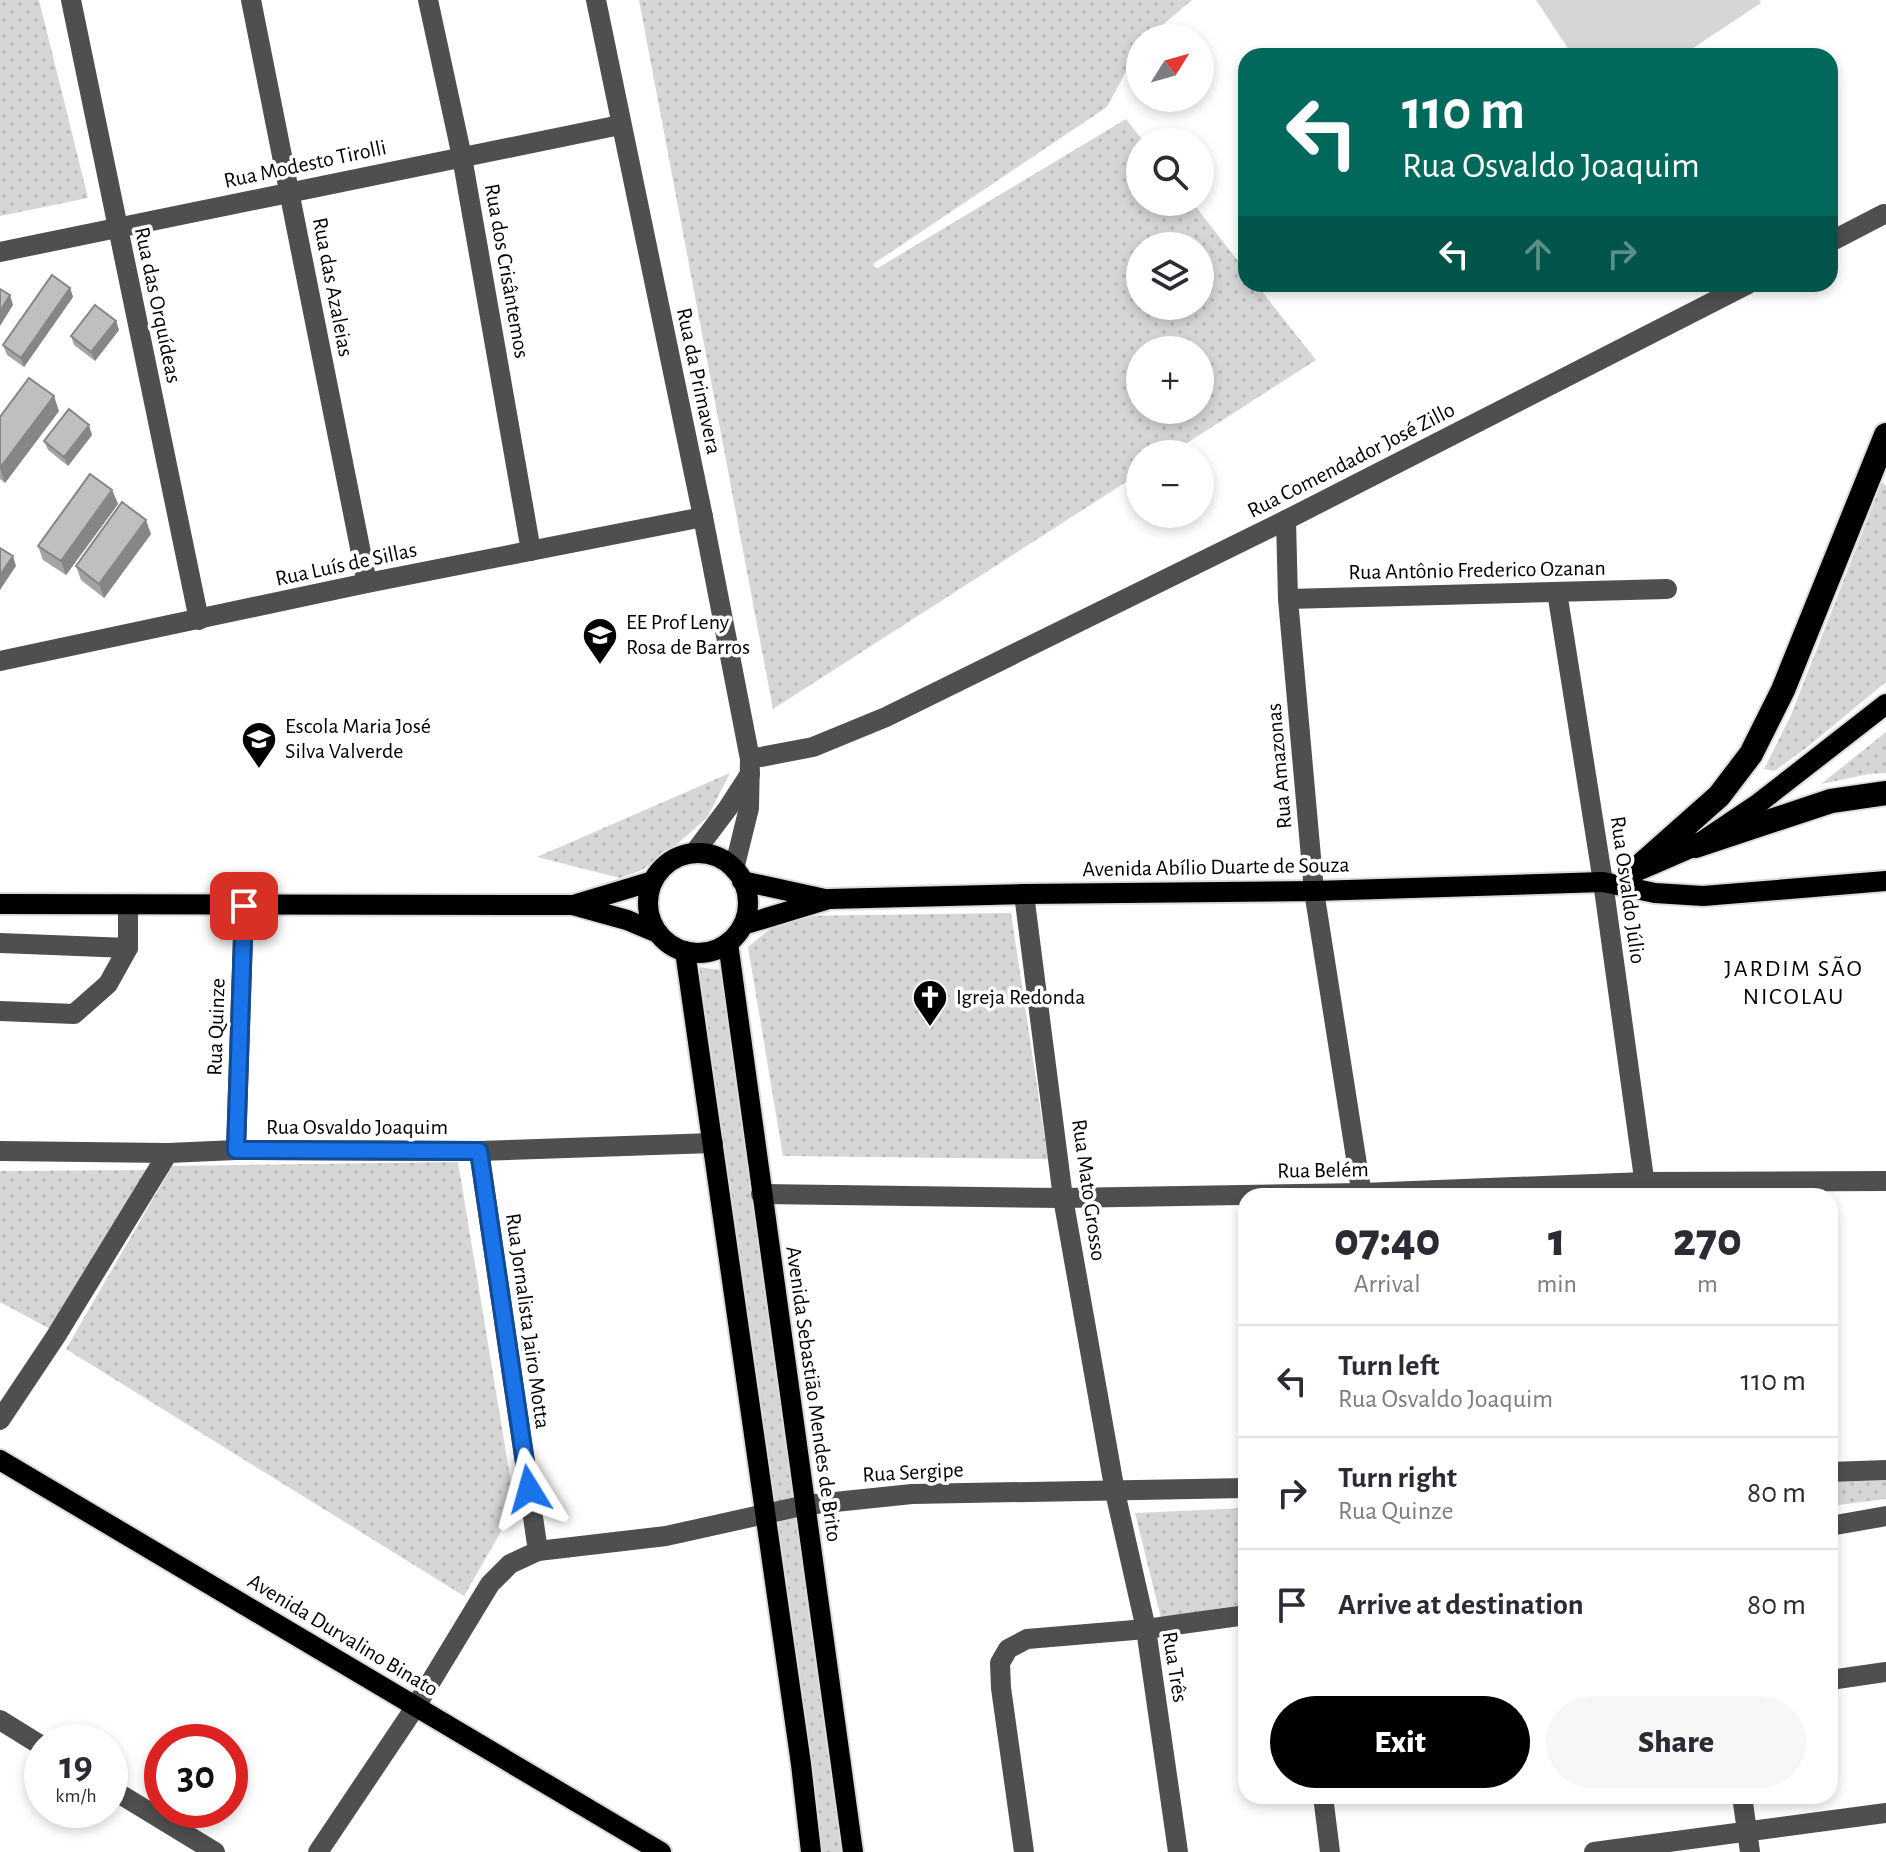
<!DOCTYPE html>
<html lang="en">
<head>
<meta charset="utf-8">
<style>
	body { margin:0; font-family:"Alegreya Sans",sans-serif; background:#f7f7f7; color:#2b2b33; height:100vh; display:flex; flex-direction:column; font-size:30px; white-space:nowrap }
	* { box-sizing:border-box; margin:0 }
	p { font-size:26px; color:#7c7c81 }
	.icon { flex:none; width:44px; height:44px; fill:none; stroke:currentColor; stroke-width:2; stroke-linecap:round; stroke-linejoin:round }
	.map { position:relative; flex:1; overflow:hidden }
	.drawer { position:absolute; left:1238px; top:1188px; width:600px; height:616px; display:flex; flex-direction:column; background:#fff; border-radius:24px; box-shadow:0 4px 12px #0003 }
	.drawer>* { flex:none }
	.guide { position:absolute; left:1238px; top:48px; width:600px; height:244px; border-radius:24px; box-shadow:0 4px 12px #0003; background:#00695c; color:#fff; overflow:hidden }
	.needle { width:52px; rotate:53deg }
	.tools { position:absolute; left:1126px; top:24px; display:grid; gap:16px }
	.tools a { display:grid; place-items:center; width:88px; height:88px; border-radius:50%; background:#fff; box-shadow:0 4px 12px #0003; font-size:40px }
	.speed { position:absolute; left:24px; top:1724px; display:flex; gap:16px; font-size:40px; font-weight:700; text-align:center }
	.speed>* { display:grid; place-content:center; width:104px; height:104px; border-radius:50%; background:#fff; box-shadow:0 4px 12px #0003; line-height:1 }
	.speed small { font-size:20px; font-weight:400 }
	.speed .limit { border:12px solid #d22; background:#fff; color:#111 }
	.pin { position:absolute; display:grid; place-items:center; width:68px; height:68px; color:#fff; margin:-34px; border-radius:16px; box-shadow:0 4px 12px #0006 }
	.me { position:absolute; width:88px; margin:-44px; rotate:352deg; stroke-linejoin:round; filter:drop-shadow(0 0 6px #0008) }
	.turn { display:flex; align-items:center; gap:28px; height:168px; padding:0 32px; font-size:36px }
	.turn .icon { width:104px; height:104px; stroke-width:2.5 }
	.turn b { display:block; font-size:56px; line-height:68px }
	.lanes { display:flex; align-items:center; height:76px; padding:0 32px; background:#0003; justify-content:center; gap:40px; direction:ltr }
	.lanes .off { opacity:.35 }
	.eta { display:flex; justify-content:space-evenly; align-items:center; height:136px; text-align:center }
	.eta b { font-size:48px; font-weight:800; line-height:56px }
	.button { display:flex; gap:16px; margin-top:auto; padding:16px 32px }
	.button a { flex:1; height:92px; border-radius:48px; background:#000; color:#fff; font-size:32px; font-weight:800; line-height:92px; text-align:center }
	.button a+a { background:#f7f7f7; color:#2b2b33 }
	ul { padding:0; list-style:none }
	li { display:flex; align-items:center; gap:24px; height:112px; padding:0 32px; border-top:2px solid #e1e1e2 }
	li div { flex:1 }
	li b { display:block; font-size:30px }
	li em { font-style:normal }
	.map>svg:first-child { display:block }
</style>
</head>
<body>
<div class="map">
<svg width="1886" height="1852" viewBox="0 0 1886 1852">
	<defs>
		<pattern id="grass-dots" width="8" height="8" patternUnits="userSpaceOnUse" patternTransform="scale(2)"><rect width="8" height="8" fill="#d6d6d6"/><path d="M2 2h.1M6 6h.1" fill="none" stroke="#b6b6b6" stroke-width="1.8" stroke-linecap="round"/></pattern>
	</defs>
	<rect width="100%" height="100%" fill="#fff"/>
	<g fill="url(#grass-dots)" fill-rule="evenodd">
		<path d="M0,0H39L88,198L0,216Z"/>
		<path d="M639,0H1192L1147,38H1140V45L1107,107L873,264L876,269L1126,119L1144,142H1140V202H1192L1246,271V284H1256L1316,360L1170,454H1140V473L773,709ZM1200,246V306H1140V246ZM1140,350H1200V410H1140Z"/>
		<path d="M1882,482L1886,486V682L1806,748L1774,771L1764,769L1791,715Z"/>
		<path d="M1886,732V773L1869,774L1821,784Z"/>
		<path d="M730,773L707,818L677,844L642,870L620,878L537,857Z"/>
		<path d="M1011,913L1048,1159L783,1156L748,947L776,924L795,916Z"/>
		<path d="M697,967L722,970L846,1852H821Z"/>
		<path d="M458,1162L515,1507L464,1596L66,1349L172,1166Z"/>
		<path d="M148,1170L52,1330L0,1302V1171Z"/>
		<path d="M1886,1480V1499L1830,1506V1482Z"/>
		<path d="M1246,1508V1604L1161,1618L1135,1513Z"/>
	</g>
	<path fill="#d6d6d6" d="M1536,0H1759L1761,3L1681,56H1573Z"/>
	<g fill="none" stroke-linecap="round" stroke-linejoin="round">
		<g stroke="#dbdbdb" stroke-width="24">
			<g id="major">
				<circle cx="698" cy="903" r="50"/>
				<path d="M1642,869L1695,846L1759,803L1886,704"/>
				<path d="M742,881L825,899"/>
				<path d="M0,904L573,905L627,920L658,933"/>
				<path d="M573,905L653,881"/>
				<path d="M743,925L829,899L1024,894L1314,891L1603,882L1655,893L1703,896L1886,881"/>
				<path d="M728,943L853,1852"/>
				<path d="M685,951L801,1764L811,1852"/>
				<path d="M0,1460L661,1852"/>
			</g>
		</g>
		<g stroke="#dbdbdb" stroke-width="28">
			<g id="highway">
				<path d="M1695,846L1831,801L1886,793"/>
				<path d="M1631,874L1719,796L1751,754L1783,690L1886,435"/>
			</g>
		</g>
		<g stroke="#4f4f4f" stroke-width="20">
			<path d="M71,0L199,620"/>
			<path d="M251,0L367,583"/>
			<path d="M428,0L462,157L531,551"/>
			<path d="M596,0L703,517L750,759L749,808L734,869"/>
			<path d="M1830,242L1884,214"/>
			<path d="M0,252L620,125"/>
			<path d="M1286,520L1288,599L1314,891L1362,1196"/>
			<path d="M1557,592L1603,882L1646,1193"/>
			<path d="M1288,599L1667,589"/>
			<path d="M0,661L367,583L703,517"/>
			<path d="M750,759L813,747L886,717L1286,520L1748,284"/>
			<path d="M694,853L728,808L750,774"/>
			<path d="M1024,894L1063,1198L1115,1492L1146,1629L1178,1852"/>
			<path d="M0,943L128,948"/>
			<path d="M0,1011L74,1014L108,984L128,948V905"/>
			<path d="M236,1150L244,906"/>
			<path d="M0,1151L168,1153L236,1150L479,1151L713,1143"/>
			<path d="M761,1194L1063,1198L1362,1193L1644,1182L1886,1181"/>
			<path d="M0,1420L56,1336L168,1153"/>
			<path d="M1830,1472L1886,1470"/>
			<path d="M1830,1526L1886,1516"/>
			<path d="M538,1551L666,1536L806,1505L912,1494L1246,1488"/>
			<path d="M1830,1680L1886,1672"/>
			<path d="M0,1720L42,1746"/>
			<path d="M110,1788L215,1852"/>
			<path d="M1323,1796L1330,1852"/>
			<path d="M1742,1796L1750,1852"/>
			<path d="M318,1852L416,1706L490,1584L510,1564L538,1551L479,1151"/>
			<path d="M1024,1852L1001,1688L1000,1663L1008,1649L1027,1639L1146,1629L1246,1615"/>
			<path d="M1594,1852L1886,1813"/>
		</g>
		<use href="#major" stroke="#000" stroke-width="20"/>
		<use href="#highway" stroke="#000" stroke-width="24"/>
	</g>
	<g fill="#a4a4a4">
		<path d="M70,288L73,297L24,367L7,355L3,345Z"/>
		<path d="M116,321L119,330L95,361L74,345L71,336Z"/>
		<path d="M59,411L5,483L0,479V417Z"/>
		<path d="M92,435L68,466L48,450L44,441Z"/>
		<path d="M112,490L118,504L66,575L43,560L38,546Z"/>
		<path d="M151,534L104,598L81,580L76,566Z"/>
	</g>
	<g fill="#868686">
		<path d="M70,288L73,297L24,367L21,358Z"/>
		<path d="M10,295L13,305L0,326V311Z"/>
		<path d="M116,321L119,330L95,361L91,352Z"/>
		<path d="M54,396L59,411L5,483L0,468Z"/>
		<path d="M89,425L92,435L68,466L64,457Z"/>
		<path d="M112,490L118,504L66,575L61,561Z"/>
		<path d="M146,520L151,534L104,598L99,584Z"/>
		<path d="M13,556L16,566L0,590V575Z"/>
	</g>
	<g fill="#bfbfbf" stroke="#868686" stroke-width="2">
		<path d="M52,275L70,288L21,358L3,345Z"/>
		<path d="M0,289L10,295L0,311Z"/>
		<path d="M95,305L116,321L91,352L71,336Z"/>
		<path d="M29,378L54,396L0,468V417Z"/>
		<path d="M69,409L89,425L64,457L44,441Z"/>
		<path d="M90,474L112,490L61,561L38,546Z"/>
		<path d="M122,502L146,520L99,584L76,566Z"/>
		<path d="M0,548L13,556L0,575Z"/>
	</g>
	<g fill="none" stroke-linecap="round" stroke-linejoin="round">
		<g stroke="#114b97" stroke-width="20">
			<path id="route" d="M244,906L236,1150L479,1151L529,1489"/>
		</g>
		<use href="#route" stroke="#1a73e8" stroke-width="14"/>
	</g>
	<defs>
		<g id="school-pin" transform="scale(1.8)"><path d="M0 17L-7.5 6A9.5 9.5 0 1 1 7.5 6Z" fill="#000" stroke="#fff"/><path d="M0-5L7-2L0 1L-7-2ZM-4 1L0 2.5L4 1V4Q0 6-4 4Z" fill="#fff"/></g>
		<g id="church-pin" transform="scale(1.8)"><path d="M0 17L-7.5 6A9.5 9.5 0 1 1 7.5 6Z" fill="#000" stroke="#fff"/><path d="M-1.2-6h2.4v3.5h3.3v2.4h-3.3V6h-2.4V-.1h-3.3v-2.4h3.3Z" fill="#fff"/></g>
	</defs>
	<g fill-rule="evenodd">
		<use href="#school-pin" x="600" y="635"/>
		<use href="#school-pin" x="259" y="739"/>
		<use href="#church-pin" x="930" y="997"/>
	</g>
	<g text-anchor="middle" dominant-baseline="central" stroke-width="7" stroke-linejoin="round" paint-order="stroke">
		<g font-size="22" fill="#000" stroke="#fff">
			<text transform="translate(305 164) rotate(-12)">Rua Modesto Tirolli</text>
			<text transform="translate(507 271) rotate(80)">Rua dos Crisântemos</text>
			<text transform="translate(333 287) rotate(79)">Rua das Azaleias</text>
			<text transform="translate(158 305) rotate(78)">Rua das Orquídeas</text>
			<text transform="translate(699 381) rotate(78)">Rua da Primavera</text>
			<text transform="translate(1351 460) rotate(-27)">Rua Comendador José Zillo</text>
			<text transform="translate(346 564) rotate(-12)">Rua Luís de Sillas</text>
			<text transform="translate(1477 570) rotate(-1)">Rua Antônio Frederico Ozanan</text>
			<text transform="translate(1279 766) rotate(-95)">Rua Amazonas</text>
			<text transform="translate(1216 867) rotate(-1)">Avenida Abílio Duarte de Souza</text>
			<text transform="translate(1628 890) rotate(82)">Rua Osvaldo Júlio</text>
			<text transform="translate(216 1027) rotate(-88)">Rua Quinze</text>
			<text x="357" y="1127">Rua Osvaldo Joaquim</text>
			<text transform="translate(1323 1170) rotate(-1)">Rua Belém</text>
			<text transform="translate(1089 1190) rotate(82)">Rua Mato Grosso</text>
			<text transform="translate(528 1321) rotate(82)">Rua Jornalista Jairo Motta</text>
			<text transform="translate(814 1394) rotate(82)">Avenida Sebastião Mendes de Brito</text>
			<text transform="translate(913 1472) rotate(-3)">Rua Sergipe</text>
			<text transform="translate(343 1635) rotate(31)">Avenida Durvalino Binato</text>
			<text transform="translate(1175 1667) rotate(81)">Rua Três</text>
		</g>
		<g font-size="22" fill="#000" stroke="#fff" text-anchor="start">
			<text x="626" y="622">EE Prof Leny<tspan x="626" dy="25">Rosa de Barros</tspan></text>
			<text x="285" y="726">Escola Maria José<tspan x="285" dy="25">Silva Valverde</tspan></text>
			<text x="956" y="997">Igreja Redonda</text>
		</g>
		<g font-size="24" letter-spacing="2" fill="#000" stroke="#fff">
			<text x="1794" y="969">JARDIM SÃO<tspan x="1794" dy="28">NICOLAU</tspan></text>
		</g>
	</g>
</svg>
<div class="tools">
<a><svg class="needle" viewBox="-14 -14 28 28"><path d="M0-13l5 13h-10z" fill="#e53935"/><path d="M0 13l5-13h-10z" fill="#7c7c81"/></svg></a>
<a><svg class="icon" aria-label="search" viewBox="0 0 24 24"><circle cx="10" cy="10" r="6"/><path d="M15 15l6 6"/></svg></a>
<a><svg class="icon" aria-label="layers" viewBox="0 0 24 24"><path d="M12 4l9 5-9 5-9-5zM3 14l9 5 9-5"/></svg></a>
<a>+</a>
<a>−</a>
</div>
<div class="speed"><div>19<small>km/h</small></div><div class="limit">30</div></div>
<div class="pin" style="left:244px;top:906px;background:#d93025"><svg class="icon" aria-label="arrive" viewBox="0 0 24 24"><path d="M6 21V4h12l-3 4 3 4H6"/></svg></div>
<svg class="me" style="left:529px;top:1489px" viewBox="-20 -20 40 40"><path d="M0-17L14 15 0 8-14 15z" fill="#1a73e8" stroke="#fff" stroke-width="4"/></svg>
<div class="guide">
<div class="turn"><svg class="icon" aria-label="left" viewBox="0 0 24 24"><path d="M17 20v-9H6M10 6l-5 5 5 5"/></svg><div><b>110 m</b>Rua Osvaldo Joaquim</div></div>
<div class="lanes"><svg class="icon" aria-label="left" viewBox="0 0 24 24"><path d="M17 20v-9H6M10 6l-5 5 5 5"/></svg><svg class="icon off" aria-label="ahead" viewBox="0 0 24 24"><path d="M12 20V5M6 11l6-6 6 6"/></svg><svg class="icon off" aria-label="right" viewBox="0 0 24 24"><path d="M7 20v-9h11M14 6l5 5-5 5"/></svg></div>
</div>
<section class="drawer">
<div class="eta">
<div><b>07:40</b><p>Arrival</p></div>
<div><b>1</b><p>min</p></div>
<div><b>270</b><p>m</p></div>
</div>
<ul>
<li><svg class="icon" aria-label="left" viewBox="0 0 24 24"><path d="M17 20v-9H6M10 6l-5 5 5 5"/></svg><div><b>Turn left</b><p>Rua Osvaldo Joaquim</p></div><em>110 m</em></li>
<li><svg class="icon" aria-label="right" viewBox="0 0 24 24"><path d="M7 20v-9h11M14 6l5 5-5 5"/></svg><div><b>Turn right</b><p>Rua Quinze</p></div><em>80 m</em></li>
<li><svg class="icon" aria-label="arrive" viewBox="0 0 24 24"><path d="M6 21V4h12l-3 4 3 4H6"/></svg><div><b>Arrive at destination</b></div><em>80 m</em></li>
</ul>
<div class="button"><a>Exit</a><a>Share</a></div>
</section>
</div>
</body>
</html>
